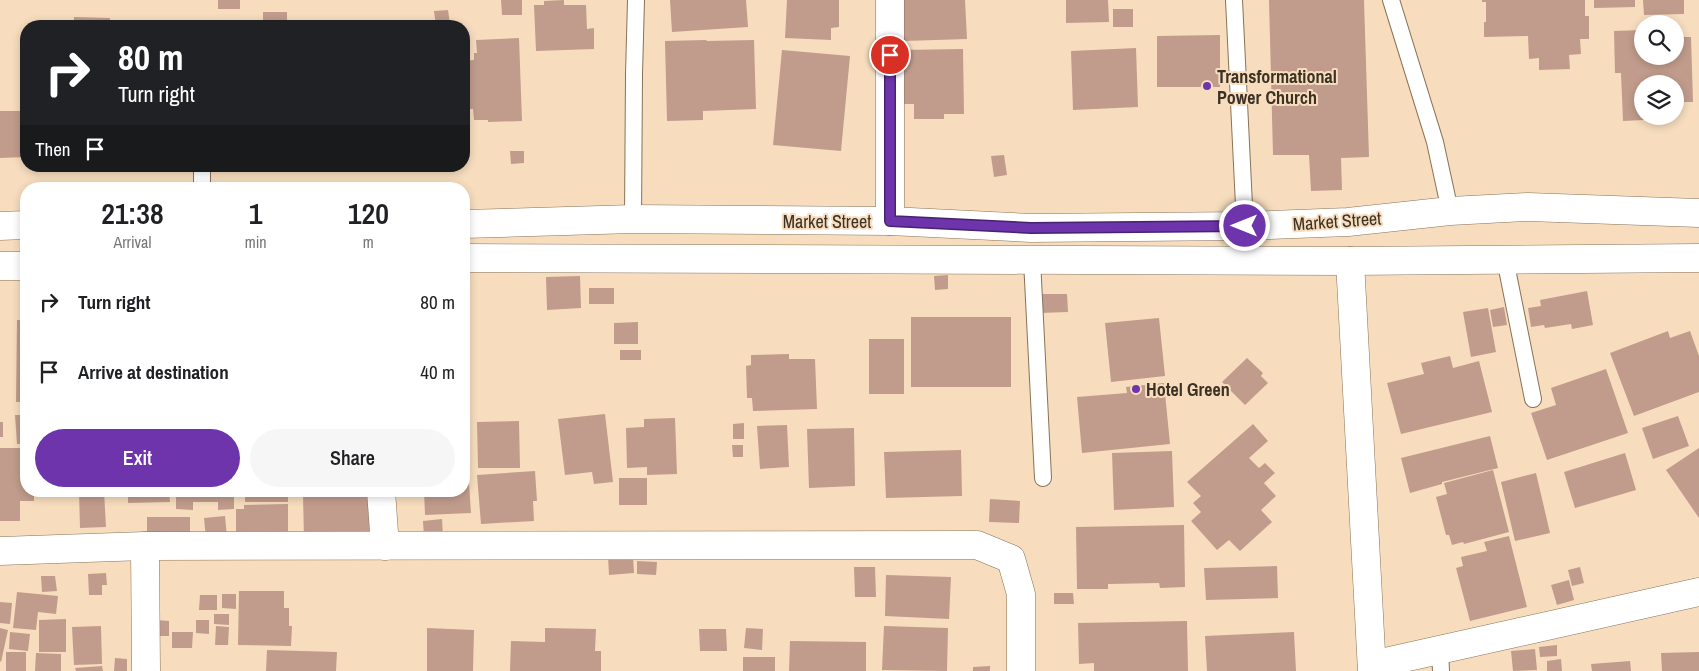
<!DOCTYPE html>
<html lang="en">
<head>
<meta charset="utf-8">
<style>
	body { margin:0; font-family:"Archivo Narrow",sans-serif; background:#f6f6f6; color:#202124; height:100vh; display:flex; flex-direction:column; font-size:19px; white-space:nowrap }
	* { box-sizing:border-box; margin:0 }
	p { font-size:16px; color:#757577 }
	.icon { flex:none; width:28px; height:28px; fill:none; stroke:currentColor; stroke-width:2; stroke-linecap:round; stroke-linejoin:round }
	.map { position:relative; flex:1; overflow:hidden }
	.details { position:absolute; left:20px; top:182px; width:450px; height:315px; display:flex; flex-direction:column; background:#fff; border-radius:20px; box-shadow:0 2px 8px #0003 }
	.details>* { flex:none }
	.guide { position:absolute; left:20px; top:20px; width:450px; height:152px; border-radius:20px; box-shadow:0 2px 8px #0003; background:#202124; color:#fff; overflow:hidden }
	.buttons { position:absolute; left:1634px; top:15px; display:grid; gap:10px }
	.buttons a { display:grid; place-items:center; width:50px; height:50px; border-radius:50%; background:#fff; box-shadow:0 2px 8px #0003; font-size:25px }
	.pin { position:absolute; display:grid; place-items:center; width:42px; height:42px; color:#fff; margin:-21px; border:2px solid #fff; border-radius:50%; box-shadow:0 1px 5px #0007 }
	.me { position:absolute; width:55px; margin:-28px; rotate:270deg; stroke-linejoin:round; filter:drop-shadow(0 0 4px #0008) }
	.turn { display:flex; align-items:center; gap:18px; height:105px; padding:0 15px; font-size:22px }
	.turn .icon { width:65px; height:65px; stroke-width:2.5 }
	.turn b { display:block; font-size:35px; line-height:42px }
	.then { display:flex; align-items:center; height:48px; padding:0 15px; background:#0003; gap:10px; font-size:19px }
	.eta { display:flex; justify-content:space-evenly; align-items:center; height:85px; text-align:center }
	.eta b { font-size:30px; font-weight:600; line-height:35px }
	.cta { display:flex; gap:10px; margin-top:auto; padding:10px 15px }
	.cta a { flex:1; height:58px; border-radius:30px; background:#6e34ab; color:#fff; font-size:20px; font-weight:600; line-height:58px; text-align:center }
	.cta a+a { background:#f6f6f6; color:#202124 }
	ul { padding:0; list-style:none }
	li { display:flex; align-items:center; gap:15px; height:70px; padding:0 15px }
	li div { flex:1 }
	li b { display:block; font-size:19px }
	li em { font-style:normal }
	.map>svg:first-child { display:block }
</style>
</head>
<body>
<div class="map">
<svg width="1699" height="671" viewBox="0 0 1699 671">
	<rect width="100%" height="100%" fill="#f7ddbe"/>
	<g fill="#c19c8c">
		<rect x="218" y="0" width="22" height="9"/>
		<path d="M501,0H522V15H502Z"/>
		<path d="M564,0V5H586L587,29L594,28V49L536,51L534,5H544V1Z"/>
		<path d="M670,0H746L748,27L672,32Z"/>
		<path d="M787,0H839V27L831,28V40L785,38Z"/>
		<path d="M903,0H965L967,39L904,41Z"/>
		<path d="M1066,0H1108L1109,22L1066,23Z"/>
		<path d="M1269,0H1364L1369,157L1341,158L1342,190L1311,191L1309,155H1273Z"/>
		<path d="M1482,0H1585V16H1589V39H1580L1581,54L1569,55L1570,69L1539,70V58L1529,59L1528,36L1484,37V22H1486V2H1482Z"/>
		<path d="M1594,0H1635V7L1594,8Z"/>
		<path d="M1643,0H1684V14L1644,15Z"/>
		<rect x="1113" y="9" width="20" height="18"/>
		<path d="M448,10L450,24L436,26L434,11Z"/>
		<rect x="263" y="12" width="24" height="14"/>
		<path d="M74,17L110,18V26H74Z"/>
		<path d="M1642,30V56H1675V37H1691L1693,102H1682V111H1675V84H1642V116H1664V119L1623,121L1621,73H1615L1614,31Z"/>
		<path d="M1220,35V87H1157V36Z"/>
		<path d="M519,38L522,121L488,122V120H474L473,109H464V61L474,60V53H477L476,40Z"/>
		<path d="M706,40L707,41L754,40L756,109L703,111V120L667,121L665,41Z"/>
		<path d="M1136,48L1138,107L1073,110L1071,51Z"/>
		<path d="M963,49L964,114H944V119H914V104H903L901,50Z"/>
		<path d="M782,50L850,56L841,151L773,145Z"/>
		<path d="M0,111H26V157L0,158Z"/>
		<path d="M510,151H524V163L511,164Z"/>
		<path d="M1004,155L1007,175L994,177L991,156Z"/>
		<rect x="299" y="166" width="22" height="3"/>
		<path d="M948,275V289L935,290L934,276Z"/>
		<path d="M580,276L581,308L547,310L546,277Z"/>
		<rect x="589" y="288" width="25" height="16"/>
		<path d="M1587,291L1593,325L1572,329L1571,324L1545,328L1544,325L1531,327L1528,308L1541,306L1540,300Z"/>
		<path d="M1040,294H1067L1068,312L1040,313Z"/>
		<path d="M1504,307L1507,325L1493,327L1490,310Z"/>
		<path d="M1488,308L1496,352L1471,357L1463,312Z"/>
		<rect x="911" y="317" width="100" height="70"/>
		<path d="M1159,318L1165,376L1111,382L1105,323Z"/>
		<path d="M17,320H26V402H16Z"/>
		<path d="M638,322V344H614V323Z"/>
		<path d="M1668,331L1670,338L1690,331L1699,356V392L1634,416L1610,353Z"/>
		<rect x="869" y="339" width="35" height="55"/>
		<rect x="620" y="350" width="21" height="10"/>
		<path d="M789,354V359H815L817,409L753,411L752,398H747L746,366L751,365V355Z"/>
		<path d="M1450,356L1453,368L1479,361L1492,412L1401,434L1387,383L1424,374L1421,363Z"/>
		<path d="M1247,358L1263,373L1261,376L1268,383L1245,405L1222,382Z"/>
		<path d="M1606,369L1628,433L1547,460L1531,413L1556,405L1551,388Z"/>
		<path d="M1164,383L1170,444L1082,453L1077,397L1127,393L1126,387Z"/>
		<path d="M464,387L467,405H464Z"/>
		<path d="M605,414L613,482L594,484L592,472L565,475L558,419Z"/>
		<path d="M15,415H26V444H17Z"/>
		<path d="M1678,416L1689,446L1653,459L1642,428Z"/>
		<path d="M675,418L677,474L647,475V467L627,468L626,428L644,427V419Z"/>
		<path d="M519,421L520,468H478L477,422Z"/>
		<rect x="0" y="422" width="3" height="15"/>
		<path d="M464,422H465L471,513L425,515L424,491H464Z"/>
		<path d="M744,423V439H733V424Z"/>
		<path d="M1253,424L1268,441L1249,458L1259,468L1265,463L1275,473L1264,483L1276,496L1261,510L1272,522L1240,551L1229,540L1217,550L1191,521L1201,512L1193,503L1201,496L1187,482Z"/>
		<path d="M787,425L789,467L760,469L757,426Z"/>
		<path d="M854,428L855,486L809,488L807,429Z"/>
		<path d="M1490,436L1498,468L1442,482V484L1410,493L1401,458Z"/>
		<path d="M732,445H743V457H733Z"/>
		<path d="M0,448H26V491H34V501H20V521H0Z"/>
		<path d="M1699,448V518L1666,470Z"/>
		<path d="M961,450L962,496L886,498L884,452Z"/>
		<path d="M1172,451L1174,507L1114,510L1112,453Z"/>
		<path d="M1625,453L1636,490L1575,508L1564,472Z"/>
		<path d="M1493,470L1509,532L1464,544L1463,542L1452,545L1449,535H1446L1436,497L1447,494L1444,483Z"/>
		<path d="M535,471L537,501H533L534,521L481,524L477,475Z"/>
		<path d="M1536,473L1550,533L1515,541L1501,482Z"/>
		<rect x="619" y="478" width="28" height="27"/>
		<path d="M39,491H58V495L39,496Z"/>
		<path d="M79,491H104L106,527L80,528Z"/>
		<path d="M111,491H169L170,502L128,503V495H111Z"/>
		<path d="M176,491H234V509L218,510V502H193V510L176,509Z"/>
		<rect x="245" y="491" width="43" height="11"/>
		<path d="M395,491H414V494L395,495Z"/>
		<path d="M374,494V539H304L303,495Z"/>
		<path d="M990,499L1020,501L1019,523L989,522Z"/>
		<path d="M288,504V540H236V509H244V505Z"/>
		<path d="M225,516L227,537L206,539L204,518Z"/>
		<rect x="147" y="517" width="43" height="22"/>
		<path d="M442,519L443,537L424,538L423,521Z"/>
		<path d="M1184,525L1185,587L1160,588L1159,583L1108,584V589H1077L1076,527Z"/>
		<path d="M1509,536L1527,607L1470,621L1456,568L1463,566L1461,557L1487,551L1484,542Z"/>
		<path d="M633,556L634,573L609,575L608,557Z"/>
		<path d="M637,561L657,562L656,575L637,574Z"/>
		<path d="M1277,566L1278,598L1206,600L1204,568Z"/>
		<path d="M854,567H875L876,597H855Z"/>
		<path d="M1580,567L1584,583L1572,586L1568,570Z"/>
		<path d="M106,573L107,585H102V595H89L88,574Z"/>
		<path d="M886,575L951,577L949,619L885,616Z"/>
		<path d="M41,576H55L57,591L42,592Z"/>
		<path d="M1569,580L1574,600L1557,605L1551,585Z"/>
		<path d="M239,591H284V608H289V626H292L291,646L238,645Z"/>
		<path d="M17,592L58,596L56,614L38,612L36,630L13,628Z"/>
		<path d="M1054,593H1073L1074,604H1054Z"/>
		<path d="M222,594H236V609L222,608Z"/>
		<path d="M200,595H217V610H199Z"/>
		<path d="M0,602L12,603L10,624L0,623Z"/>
		<path d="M214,614H229V625L214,624Z"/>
		<path d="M66,619V652H39V620Z"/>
		<path d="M157,620L169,621V636H157Z"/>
		<path d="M196,620H209V634L196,633Z"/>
		<path d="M1187,621L1188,671H1094V663L1079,664L1078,623Z"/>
		<path d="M101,626L102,664L74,665L72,627Z"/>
		<path d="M216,626L229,627L228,645H215Z"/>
		<path d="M884,626L948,628L947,671L882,670Z"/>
		<path d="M0,628L8,630L1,662L0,661Z"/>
		<path d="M427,628L474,630L473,671H427Z"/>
		<path d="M545,628L596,629L595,651H601V671H510L511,641L545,642Z"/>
		<path d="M746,628L763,629L762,650L744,648Z"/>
		<path d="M699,629H726L727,651H700Z"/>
		<path d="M10,632L30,634L28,651L9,649Z"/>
		<path d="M172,632H193L192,648H172Z"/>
		<path d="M1294,632L1296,671H1207L1205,636Z"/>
		<path d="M790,641L866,642V671H789Z"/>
		<path d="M1557,645V656L1540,657L1539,647Z"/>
		<path d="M1535,649L1537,670L1513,671L1511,651Z"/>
		<path d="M267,650L337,652L336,671H266Z"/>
		<rect x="6" y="652" width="20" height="19"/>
		<path d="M1699,652V671H1662L1661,653Z"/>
		<path d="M36,653L61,654V671H35Z"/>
		<rect x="743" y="657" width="32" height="14"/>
		<path d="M115,658L127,659V671H114Z"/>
		<path d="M1561,659L1562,671H1547V661Z"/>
		<path d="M1630,661L1631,671H1592L1591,664Z"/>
		<path d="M102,666L103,671H76L75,668Z"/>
		<path d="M990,666V671H973V667Z"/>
	</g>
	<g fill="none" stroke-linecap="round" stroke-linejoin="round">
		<g stroke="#897256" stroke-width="18">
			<g id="lane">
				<path d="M1234,0L1245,226"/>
				<path d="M1391,0L1435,142L1450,211"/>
				<path d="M202,166V189"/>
				<path d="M633,219L634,74L636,0"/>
				<path d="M1505,259L1533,399"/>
				<path d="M1032,260L1043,478"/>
				<path d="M1440,650L1441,671"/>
			</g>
		</g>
		<g stroke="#897256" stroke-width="29">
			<g id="street">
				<path d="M890,221V0"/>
				<path d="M464,224L633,219L890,221L1031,228L1245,226L1348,222L1450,211L1528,207L1699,213"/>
				<path d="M0,226L26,225"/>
				<path d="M464,258L1350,261L1699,258"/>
				<path d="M1350,261L1372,671"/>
				<path d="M0,266H26"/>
				<path d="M381,491L385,546"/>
				<path d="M145,546L146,671"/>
				<path d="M0,551L145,546L977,545L1011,559L1021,594V671"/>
				<path d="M1372,665L1699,592"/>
			</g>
		</g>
		<use href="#lane" stroke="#fff" stroke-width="16"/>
		<use href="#street" stroke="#fff" stroke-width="28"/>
	</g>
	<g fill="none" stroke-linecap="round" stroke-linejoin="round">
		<g stroke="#48226f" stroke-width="12">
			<path id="route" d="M890,55V221L1031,228L1245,226"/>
		</g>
		<use href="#route" stroke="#6e34ab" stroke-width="9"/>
	</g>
	<g fill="#6e34ab" stroke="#f7ddbe" stroke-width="2">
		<circle cx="1207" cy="86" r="5"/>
		<circle cx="1136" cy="389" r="5"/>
	</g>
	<g text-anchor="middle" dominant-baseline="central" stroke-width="4" stroke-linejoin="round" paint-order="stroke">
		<g font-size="18" font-weight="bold" fill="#3b3125" stroke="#f7ddbe" text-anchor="start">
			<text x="1217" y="76">Transformational<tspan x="1217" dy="21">Power Church</tspan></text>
			<text x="1146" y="389">Hotel Green</text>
		</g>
		<g font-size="18" fill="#3b3125" stroke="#f7ddbe">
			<text x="827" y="221">Market Street</text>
			<text transform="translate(1337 221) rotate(-4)">Market Street</text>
		</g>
	</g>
</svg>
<div class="buttons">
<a><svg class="icon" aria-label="search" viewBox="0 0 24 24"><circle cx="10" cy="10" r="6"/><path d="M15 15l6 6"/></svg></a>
<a><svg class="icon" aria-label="layers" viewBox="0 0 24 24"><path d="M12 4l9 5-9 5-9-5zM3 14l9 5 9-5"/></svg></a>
</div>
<div class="pin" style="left:890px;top:55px;background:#d93025"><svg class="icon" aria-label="arrive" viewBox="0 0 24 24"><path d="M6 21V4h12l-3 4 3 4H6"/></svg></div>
<svg class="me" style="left:1245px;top:226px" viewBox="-20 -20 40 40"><circle r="17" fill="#6e34ab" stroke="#fff" stroke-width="3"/><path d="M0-11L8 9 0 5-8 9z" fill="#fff"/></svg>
<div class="guide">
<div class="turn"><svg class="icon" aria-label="right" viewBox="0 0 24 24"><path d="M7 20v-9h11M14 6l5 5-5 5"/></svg><div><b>80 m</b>Turn right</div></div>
<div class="then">Then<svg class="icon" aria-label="arrive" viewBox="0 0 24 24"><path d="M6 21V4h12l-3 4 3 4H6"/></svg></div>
</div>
<section class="details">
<div class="eta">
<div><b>21:38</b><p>Arrival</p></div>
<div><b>1</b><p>min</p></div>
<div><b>120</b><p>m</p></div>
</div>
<ul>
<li><svg class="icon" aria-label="right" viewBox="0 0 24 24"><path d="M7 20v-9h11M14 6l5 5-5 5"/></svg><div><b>Turn right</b></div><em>80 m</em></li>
<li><svg class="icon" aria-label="arrive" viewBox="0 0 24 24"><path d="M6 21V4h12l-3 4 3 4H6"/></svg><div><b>Arrive at destination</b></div><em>40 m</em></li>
</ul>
<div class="cta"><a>Exit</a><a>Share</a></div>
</section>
</div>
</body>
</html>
